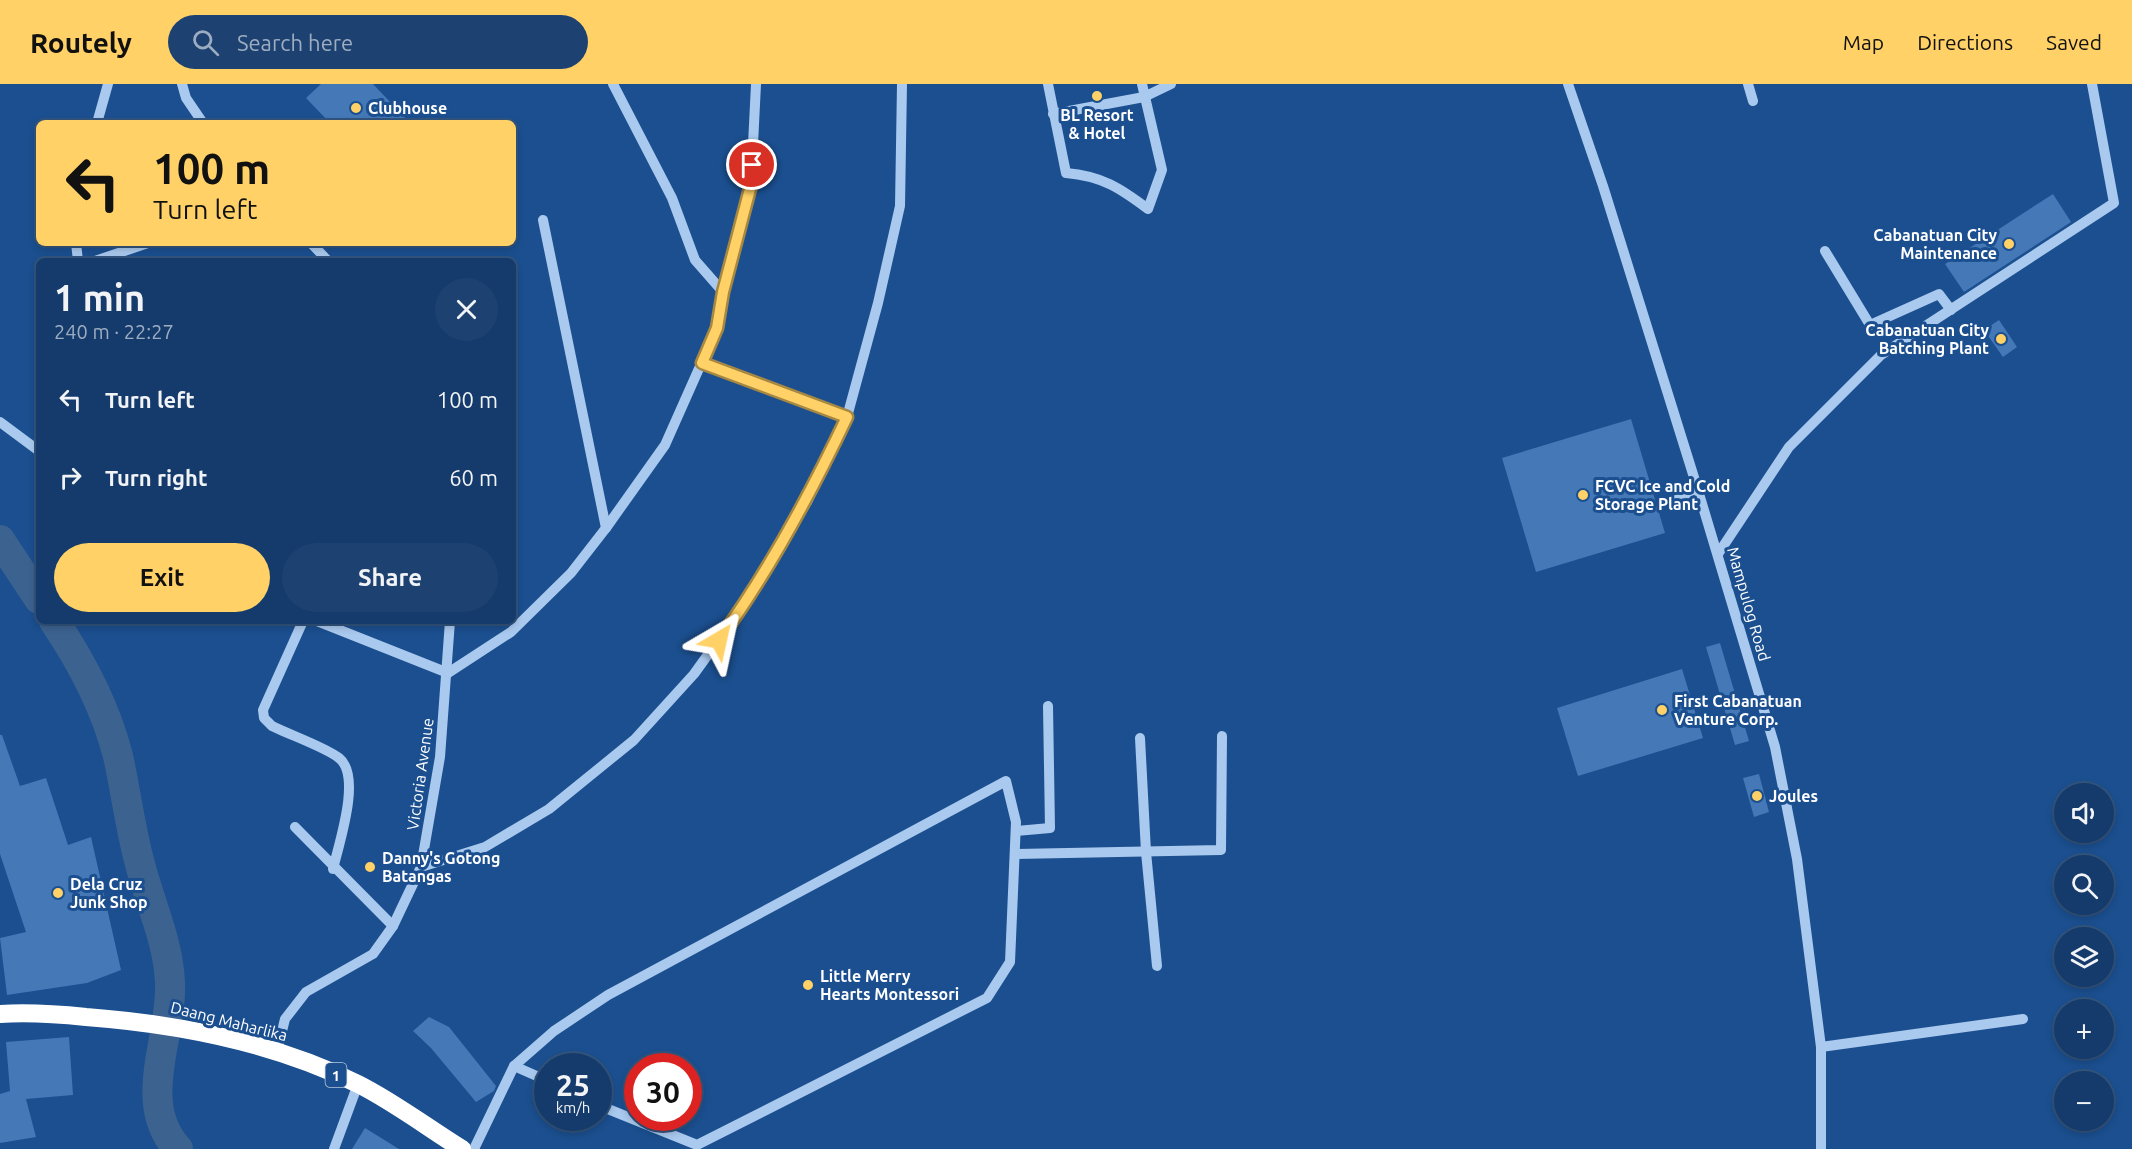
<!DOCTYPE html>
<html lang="en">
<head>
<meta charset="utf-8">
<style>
	body { margin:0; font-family:Ubuntu,sans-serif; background:#1d4271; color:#f1f3f6; height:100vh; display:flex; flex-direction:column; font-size:22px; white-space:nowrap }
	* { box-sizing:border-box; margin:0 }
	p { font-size:20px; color:#9dadc1 }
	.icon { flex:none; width:33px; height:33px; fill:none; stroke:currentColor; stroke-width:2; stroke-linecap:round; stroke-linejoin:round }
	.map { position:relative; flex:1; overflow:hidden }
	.details { position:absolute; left:36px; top:174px; width:480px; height:366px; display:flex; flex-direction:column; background:#143b6b; border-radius:9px; box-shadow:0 3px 9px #0003,0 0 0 2px #33557e }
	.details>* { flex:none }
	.guide { position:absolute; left:36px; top:36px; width:480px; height:126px; border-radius:9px; box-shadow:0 3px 9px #0003,0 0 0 2px #33557e; background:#ffd166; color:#111; overflow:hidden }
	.controls { position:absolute; left:2054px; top:699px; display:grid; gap:12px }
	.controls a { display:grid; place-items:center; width:60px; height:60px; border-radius:50%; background:#143b6b; box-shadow:0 3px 9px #0003,0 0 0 2px #33557e; font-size:30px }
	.speed { position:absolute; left:534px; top:969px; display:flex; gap:12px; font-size:30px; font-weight:700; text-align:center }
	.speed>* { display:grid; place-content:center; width:78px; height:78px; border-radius:50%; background:#143b6b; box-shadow:0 3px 9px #0003,0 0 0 2px #33557e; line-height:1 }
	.speed small { font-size:15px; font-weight:400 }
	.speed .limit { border:9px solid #d22; background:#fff; color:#111 }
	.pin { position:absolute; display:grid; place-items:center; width:51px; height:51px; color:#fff; margin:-26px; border:3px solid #fff; border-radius:50%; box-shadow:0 2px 6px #0007 }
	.me { position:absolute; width:66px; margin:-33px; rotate:36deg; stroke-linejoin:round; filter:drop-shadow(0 0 4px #0008) }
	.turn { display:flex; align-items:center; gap:21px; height:126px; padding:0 18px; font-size:27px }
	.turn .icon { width:78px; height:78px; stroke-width:2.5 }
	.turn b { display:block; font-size:42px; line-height:51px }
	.round { display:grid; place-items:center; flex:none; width:63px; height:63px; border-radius:32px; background:#1d4271 }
	.overview { display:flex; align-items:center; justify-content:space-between; height:102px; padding:0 18px }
	h1 { font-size:36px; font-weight:600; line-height:45px }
	.primary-button { display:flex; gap:12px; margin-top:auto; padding:12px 18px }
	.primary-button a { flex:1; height:69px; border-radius:36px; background:#ffd166; color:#111; font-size:24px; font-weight:600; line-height:69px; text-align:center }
	.primary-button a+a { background:#1d4271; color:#f1f3f6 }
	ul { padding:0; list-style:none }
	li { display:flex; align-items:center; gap:18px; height:78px; padding:0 18px }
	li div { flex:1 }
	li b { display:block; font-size:22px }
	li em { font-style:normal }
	header { display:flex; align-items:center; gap:36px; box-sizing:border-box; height:84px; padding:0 30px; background:#ffd166; color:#111 }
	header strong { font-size:28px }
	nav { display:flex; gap:33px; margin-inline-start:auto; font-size:21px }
	.search { width:420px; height:54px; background:#1d4271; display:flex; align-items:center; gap:15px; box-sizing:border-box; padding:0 21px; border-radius:33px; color:#9dadc1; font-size:22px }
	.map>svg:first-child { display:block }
</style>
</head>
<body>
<header>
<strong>Routely</strong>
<div class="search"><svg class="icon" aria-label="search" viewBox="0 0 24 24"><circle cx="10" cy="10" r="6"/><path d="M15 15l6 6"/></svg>Search here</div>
<nav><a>Map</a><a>Directions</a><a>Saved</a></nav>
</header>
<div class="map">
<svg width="2132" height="1065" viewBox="0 0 2132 1065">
	<rect width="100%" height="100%" fill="#1b4f8f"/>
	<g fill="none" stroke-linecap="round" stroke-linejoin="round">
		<g stroke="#3c6290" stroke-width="30">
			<path d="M0,456L39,515"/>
			<path d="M54,537C81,577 106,625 118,672C126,708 130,744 140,780C150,820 168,856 170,898C173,953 135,1018 178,1065"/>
		</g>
	</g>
	<g fill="#4478b7">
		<path d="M321,0H373L410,39H330L306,14Z"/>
		<path d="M2053,110L2071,138L1964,208L1945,180Z"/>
		<path d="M1999,236L2017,263L2003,273L1984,246Z"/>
		<path d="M1631,335L1665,449L1536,488L1502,374Z"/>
		<path d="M1720,559L1749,657L1735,661L1706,563Z"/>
		<path d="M1682,585L1703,654L1578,692L1557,624Z"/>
		<path d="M0,651H2L20,702L46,694L68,761L91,753L121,886L87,899L7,911L0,854L26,848L0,770Z"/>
		<path d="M1759,690L1769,728L1754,733L1743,694Z"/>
		<path d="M429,933L449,943L496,1002L494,1007L476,1018L431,964L413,947Z"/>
		<path d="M69,953L73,1011L26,1015L36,1053L0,1059V1010L10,1007L6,958Z"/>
		<path d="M365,1044L399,1065H352Z"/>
	</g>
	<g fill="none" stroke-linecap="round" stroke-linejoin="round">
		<g stroke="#a9c9ee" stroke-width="10">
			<path d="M182,0L186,14L203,39"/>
			<path d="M613,0L672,114L695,176L723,208"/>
			<path d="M1048,0L1066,89C1102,92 1120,104 1148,125L1162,86L1142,0"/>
			<path d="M1568,0L1603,102L1697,403L1775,663L1797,775L1821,963V1065"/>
			<path d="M1748,0L1753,17"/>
			<path d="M1053,30L1144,13L1171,0"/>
			<path d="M97,39L108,0"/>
			<path d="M543,136L606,444"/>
			<path d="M76,159L78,177"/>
			<path d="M311,159L328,177"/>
			<path d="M1825,167L1870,241L1939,210L1951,226"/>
			<path d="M95,177L148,159"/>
			<path d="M702,279L847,333"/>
			<path d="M0,338L39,367"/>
			<path d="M1672,419L1697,403"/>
			<path d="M1718,470L1789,363L1881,271L2114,119L2092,0"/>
			<path d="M303,537L263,626L264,634L272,642C290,651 325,663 339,674C362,692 339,759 333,785"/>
			<path d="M317,537L448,589L511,548L571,489L606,444L665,361L717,244L723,208L751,101L756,0"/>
			<path d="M1140,654L1146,768L1157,882"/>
			<path d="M295,743L393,842"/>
			<path d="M1016,747L1050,744L1048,622"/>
			<path d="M1016,770L1221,766L1222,652"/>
			<path d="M421,783L485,763L549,725L634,656L694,590L743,522L807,418L847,333L878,219L900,122L902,0"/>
			<path d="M1821,963L2023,935"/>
			<path d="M277,967L285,935L306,908L373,870L393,842L421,783L440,673L450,537"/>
			<path d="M514,982L548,997"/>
			<path d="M334,1065L358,1000"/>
			<path d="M474,1065L514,982L554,947L608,911L1006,697L1016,738L1010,878L987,914L697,1061L598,1021"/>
		</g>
		<path stroke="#fff" stroke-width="18" d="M0,930C29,928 57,930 86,933C179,940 273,958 358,1000C394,1018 428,1044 462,1065"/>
	</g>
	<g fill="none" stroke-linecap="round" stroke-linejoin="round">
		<g stroke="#a68842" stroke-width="15">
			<path id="route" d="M719,556C770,486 810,411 847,333L702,279L717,244L723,208L751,101L752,81"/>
		</g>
		<use href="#route" stroke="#ffd166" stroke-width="10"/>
	</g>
	<g fill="#ffd166" stroke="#1b4f8f" stroke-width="2">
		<circle cx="1097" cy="12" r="6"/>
		<circle cx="356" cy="24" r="6"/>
		<circle cx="2009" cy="160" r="6"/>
		<circle cx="2001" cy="255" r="6"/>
		<circle cx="1583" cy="411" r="6"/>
		<circle cx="1662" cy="626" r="6"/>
		<circle cx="1757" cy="712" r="6"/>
		<circle cx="370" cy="783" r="6"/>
		<circle cx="58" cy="809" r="6"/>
		<circle cx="808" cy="901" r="6"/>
	</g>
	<g text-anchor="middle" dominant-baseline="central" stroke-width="6" stroke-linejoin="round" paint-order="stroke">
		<rect fill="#1b4f8f" stroke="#bbcadd" stroke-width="1.5" x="325.5" y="979" width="21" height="24" rx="4.5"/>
		<g font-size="15" font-weight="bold" fill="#fff">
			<text x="336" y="991">1</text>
		</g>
		<g font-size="16" font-weight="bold" fill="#fff" stroke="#1b4f8f" text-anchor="start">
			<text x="368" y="24">Clubhouse</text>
			<text x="1097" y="31" text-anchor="middle">BL Resort<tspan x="1097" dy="18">&amp; Hotel</tspan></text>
			<text x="1997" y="151" text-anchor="end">Cabanatuan City<tspan x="1997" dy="18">Maintenance</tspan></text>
			<text x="1989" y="246" text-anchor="end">Cabanatuan City<tspan x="1989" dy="18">Batching Plant</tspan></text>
			<text x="1595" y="402">FCVC Ice and Cold<tspan x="1595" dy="18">Storage Plant</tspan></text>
			<text x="1674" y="617">First Cabanatuan<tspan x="1674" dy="18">Venture Corp.</tspan></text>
			<text x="1769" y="712">Joules</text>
			<text x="382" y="774">Danny's Gotong<tspan x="382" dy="18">Batangas</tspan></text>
			<text x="70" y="800">Dela Cruz<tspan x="70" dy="18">Junk Shop</tspan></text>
			<text x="820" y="892">Little Merry<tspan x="820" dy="18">Hearts Montessori</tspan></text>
		</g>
		<g font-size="16" fill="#fff" stroke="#1b4f8f">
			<text transform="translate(1749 520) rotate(74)">Mampulog Road</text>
			<text transform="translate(420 690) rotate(-82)">Victoria Avenue</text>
			<text transform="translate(229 937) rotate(14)">Daang Maharlika</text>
		</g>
	</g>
</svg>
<div class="controls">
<a><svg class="icon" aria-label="sound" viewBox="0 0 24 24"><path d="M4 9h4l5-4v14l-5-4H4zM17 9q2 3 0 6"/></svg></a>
<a><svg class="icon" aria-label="search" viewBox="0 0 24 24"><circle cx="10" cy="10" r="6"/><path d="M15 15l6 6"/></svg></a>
<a><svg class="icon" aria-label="layers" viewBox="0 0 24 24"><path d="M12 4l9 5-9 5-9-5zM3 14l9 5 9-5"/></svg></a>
<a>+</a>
<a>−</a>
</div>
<div class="speed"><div>25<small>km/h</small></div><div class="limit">30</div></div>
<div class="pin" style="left:752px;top:81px;background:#d93025"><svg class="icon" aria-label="arrive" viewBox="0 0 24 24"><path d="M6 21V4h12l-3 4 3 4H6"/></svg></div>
<svg class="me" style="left:719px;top:556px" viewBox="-20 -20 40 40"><path d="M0-17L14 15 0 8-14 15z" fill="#ffd166" stroke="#fff" stroke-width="4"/></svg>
<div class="guide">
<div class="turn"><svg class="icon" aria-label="left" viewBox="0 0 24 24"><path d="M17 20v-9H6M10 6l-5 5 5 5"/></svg><div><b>100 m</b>Turn left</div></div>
</div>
<section class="details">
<div class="overview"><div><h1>1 min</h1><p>240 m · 22:27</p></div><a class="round"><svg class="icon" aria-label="close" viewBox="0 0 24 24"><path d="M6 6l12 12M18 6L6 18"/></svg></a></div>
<ul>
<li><svg class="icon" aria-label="left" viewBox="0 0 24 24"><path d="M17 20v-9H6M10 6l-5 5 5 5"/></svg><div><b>Turn left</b></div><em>100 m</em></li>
<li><svg class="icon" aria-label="right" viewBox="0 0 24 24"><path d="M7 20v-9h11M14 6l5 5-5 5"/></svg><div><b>Turn right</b></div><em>60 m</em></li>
</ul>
<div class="primary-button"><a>Exit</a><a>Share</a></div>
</section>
</div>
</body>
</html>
